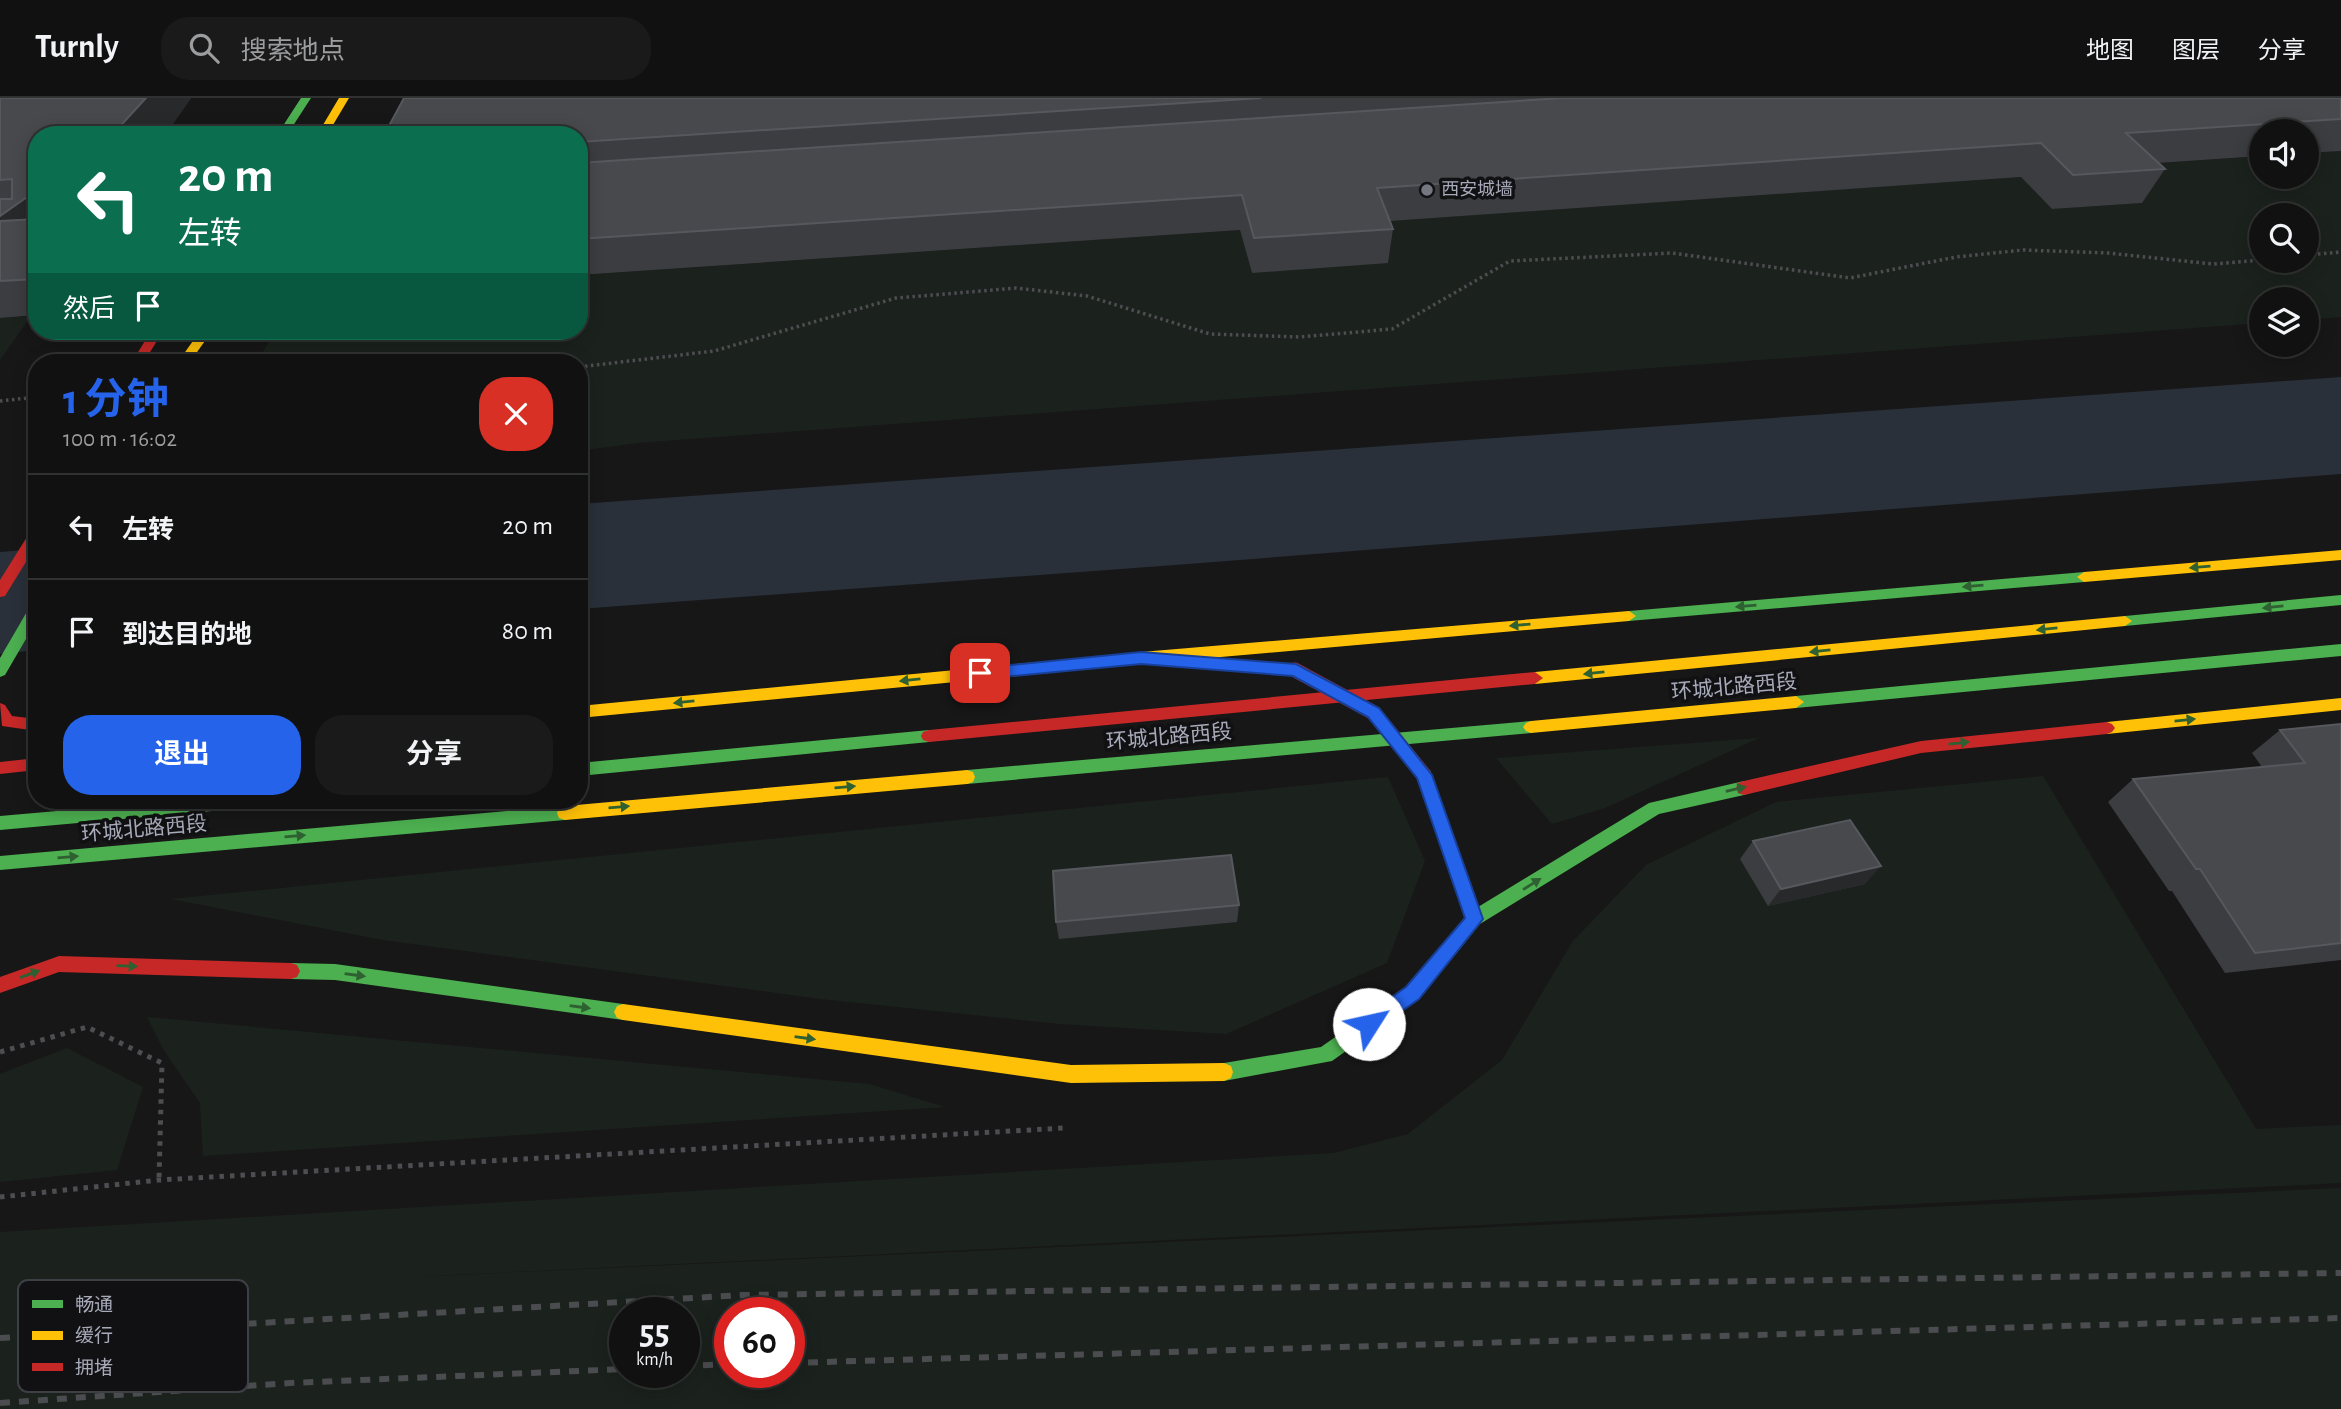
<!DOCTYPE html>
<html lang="zh">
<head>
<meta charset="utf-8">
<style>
	body { margin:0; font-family:"Alegreya Sans","Noto Sans SC",sans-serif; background:#1a1a1a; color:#f1f3f6; height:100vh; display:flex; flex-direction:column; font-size:26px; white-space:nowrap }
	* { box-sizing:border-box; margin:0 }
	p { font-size:23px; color:#9c9d9f }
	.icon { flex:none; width:38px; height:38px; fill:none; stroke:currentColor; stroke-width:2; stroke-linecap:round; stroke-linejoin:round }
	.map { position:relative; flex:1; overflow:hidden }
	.sheet { position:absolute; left:28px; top:256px; width:560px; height:455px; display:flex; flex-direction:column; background:#111; border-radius:28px; box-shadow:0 4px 18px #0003,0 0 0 2px #303131 }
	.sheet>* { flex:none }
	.banner { position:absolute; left:28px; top:28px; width:560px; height:214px; border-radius:28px; box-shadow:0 4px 18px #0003,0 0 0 2px #303131; background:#0b6e4f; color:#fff; overflow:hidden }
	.buttons { position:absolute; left:2249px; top:21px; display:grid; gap:14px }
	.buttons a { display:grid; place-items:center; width:70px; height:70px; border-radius:50%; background:#111; box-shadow:0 4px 18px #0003,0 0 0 2px #303131; font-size:35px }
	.speed { position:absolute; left:609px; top:1199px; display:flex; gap:14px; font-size:35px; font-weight:700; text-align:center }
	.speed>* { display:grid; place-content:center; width:91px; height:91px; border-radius:50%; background:#111; box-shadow:0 4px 18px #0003,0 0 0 2px #303131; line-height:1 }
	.speed small { font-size:18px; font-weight:400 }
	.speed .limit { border:10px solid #d22; background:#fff; color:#111 }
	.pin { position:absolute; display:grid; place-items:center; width:60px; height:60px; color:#fff; margin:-30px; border-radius:14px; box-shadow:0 4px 10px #0006 }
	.me { position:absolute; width:77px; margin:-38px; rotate:55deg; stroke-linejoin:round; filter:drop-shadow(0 0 5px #0008) }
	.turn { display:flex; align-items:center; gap:24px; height:147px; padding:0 35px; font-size:32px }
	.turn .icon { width:91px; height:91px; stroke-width:2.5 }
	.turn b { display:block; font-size:49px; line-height:60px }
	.then { display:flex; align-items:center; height:66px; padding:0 35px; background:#0003; gap:14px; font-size:26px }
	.round { display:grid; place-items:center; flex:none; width:74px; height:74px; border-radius:28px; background:#1a1a1a }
	.overview { display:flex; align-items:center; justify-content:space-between; height:119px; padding:0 35px }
	h1 { font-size:42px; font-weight:700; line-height:52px; color:#2563eb }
	.primary-button { display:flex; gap:14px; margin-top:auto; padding:14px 35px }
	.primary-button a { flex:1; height:80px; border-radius:28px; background:#2563eb; color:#fff; font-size:28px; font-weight:700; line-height:80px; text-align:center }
	.primary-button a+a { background:#1a1a1a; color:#f1f3f6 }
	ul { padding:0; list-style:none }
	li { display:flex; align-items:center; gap:21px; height:105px; padding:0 35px; border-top:2px solid #303131 }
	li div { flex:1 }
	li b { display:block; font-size:26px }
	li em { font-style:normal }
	header { display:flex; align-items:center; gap:42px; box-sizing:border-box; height:98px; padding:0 35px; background:#111; border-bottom:2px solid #303131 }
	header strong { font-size:33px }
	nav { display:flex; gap:38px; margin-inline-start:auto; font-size:24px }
	.search { width:490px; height:63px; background:#1a1a1a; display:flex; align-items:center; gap:18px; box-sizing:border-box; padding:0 24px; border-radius:28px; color:#9c9d9f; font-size:26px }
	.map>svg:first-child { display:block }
</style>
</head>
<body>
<header>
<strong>Turnly</strong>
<div class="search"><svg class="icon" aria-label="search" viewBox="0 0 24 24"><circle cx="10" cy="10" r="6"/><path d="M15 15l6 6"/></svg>搜索地点</div>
<nav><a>地图</a><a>图层</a><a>分享</a></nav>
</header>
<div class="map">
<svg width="2341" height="1311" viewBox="0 0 2341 1311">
	<rect width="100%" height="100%" fill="#171717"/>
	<g fill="#1b221d" fill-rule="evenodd">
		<path d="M2341,53V219L2307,222L2306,201H2261V225L637,345L579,353V264H257L275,233H394V235L579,233V177L1240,132L1252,175L1372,124L2021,79L2052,111L2141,105L2105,69L2261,58V79H2306L2307,55ZM2261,117H2306V163H2261Z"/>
		<path d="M31,218L0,262V220Z"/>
		<path d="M1759,640L1605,710L1552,726L1496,660Z"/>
		<path d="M2043,678L2256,1031L2341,1027V1085L390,1180L2341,1090V1311H0V1134L1334,1055L1408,1036L1502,962L1573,843L1646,767L1776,704ZM625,1214H684V1274H625ZM730,1214H789V1274H730Z"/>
		<path d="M1388,679L1425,763L1387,865L1226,936L1060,926L821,901L383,842L171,801Z"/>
		<path d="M147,919L869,986L945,1009L203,1058L200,1005L163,951Z"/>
		<path d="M67,950L143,989L117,1072L0,1084V976Z"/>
	</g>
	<g fill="#29303a">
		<path d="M2341,279V376L1175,467L579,511V406Z"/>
		<path d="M37,451V552L0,556V454Z"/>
	</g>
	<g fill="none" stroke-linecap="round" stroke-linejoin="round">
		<g stroke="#4d4d52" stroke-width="3.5" stroke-dasharray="2.5 3.5" stroke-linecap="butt">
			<path d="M2306,157L2341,154"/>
			<path d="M579,269L714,253L896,200L1016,190L1087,198L1210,236L1300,239L1392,231L1510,163L1672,155L1850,180L1956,159L2023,152L2108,155L2213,166L2261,162"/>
			<path d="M0,303L37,299"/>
		</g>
		<g stroke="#4d4d52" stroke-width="5" stroke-dasharray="4.5 6" stroke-linecap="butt">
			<path d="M0,954L87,929L162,965L159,1082"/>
			<path d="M0,1099L159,1082L1064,1030"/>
		</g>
		<g fill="#4caf50" fill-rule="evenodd">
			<path d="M301,0H311L287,37H277Z"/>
			<path d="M2084,474L2091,479L2084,484L1629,523L1622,518L1629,513Z"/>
			<path d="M2341,497V507L2125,528L2118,523L2125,518Z"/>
			<path d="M37,504V522L5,577L0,579V560L32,505Z"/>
			<path d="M2341,546V558L1796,610L1788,604L1796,598Z"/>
			<path d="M1531,623L1536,625L1539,629L1536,633L1531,635L967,686L961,684L959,679L961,674L967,672Z"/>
			<path d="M929,632L935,634L937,638L935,642L929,644L579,678V665Z"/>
			<path d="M1424,670L1430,672L1432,677L1478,809L1649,705L1744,683L1750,685L1752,690L1750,695L1744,697L1659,716L1480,826L1419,901L1332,963L1224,983L1217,980L1215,974L1217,968L1224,965L1321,949L1407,889L1465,819L1416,677L1418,672Z"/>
			<path d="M183,702H264L262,707L256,709L0,732V718Z"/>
			<path d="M565,708L571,710L573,715L571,720L565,722L0,772V758Z"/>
			<path d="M291,865L335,866L623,906L629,908L632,914L629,920L623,922L335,882L291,881L285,879L282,873L285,867Z"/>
		</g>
		<g fill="#ffc107" fill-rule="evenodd">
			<path d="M339,0H349L327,37H317Z"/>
			<path d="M200,233H212L190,264H178Z"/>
			<path d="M2341,452V462L2084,484L2077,479L2084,474Z"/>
			<path d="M1629,513L1636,518L1629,523L1141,566L1134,560L1141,554Z"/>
			<path d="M2125,518L2132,523L2125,528L1535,586L1527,580L1535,574Z"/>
			<path d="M1048,563L1055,569L1048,575L579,620V608Z"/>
			<path d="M1796,598L1804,604L1796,610L1531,635L1526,633L1523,629L1526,625L1531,623Z"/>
			<path d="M2341,600V612L2107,636L2102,634L2099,630L2102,626L2107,624Z"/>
			<path d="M967,672L973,674L975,679L973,684L967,686L565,722L559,720L557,715L559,710L565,708Z"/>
			<path d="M623,906L1071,967L1224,965L1231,968L1233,974L1231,980L1224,983L1071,985L623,922L617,920L614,914L617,908Z"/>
		</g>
		<g fill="#c62828" fill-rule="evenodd">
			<path d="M151,233H163L144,264H132Z"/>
			<path d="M37,429V446L5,498L0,499V482L32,431Z"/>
			<path d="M1141,554L1164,556L1171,562L1164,568L1141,566L1048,575L1041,569L1048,563Z"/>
			<path d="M1535,574L1543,580L1535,586L929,644L923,642L921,638L923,634L929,632Z"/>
			<path d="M0,605L5,607L12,618L37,621V633L2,628Z"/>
			<path d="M2107,624L2112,626L2115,630L2112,634L2107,636L1921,655L1744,697L1738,695L1736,690L1738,685L1744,683L1921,643Z"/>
			<path d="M37,660V672L0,676V664Z"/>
			<path d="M59,858L291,865L297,867L300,873L297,879L291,881L59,874L0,895V879Z"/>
		</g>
		<g stroke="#4b4c4f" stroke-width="6" stroke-dasharray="10 9" stroke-linecap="butt">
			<path d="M0,1240L743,1197L2341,1175"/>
			<path d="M789,1265L2341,1220"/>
			<path d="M684,1268L730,1266"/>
			<path d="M0,1305L290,1285L625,1271"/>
		</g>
		<path stroke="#c62828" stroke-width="15" d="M1295,572L1374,615L1424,677"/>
	</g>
	<g fill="#3c3d40">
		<path d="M0,0H191L165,37H37V217L0,220Z"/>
		<path d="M404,0H2341V53L2306,55V33H2261V58L2158,65L2165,71L2142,105L2052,111L2021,79L1390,123L1393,131L1388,165L1252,175L1240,132L579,177V37Z"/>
		<path d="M392,233H428L393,235Z"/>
		<path d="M2341,626V862L2225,875L2172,793H2169L2108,704L2133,681L2262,669L2252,655L2280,632Z"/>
		<path d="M1753,743L1865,786L1768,808L1740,761Z"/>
		<path d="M1239,807L1237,824L1059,841L1056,824Z"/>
	</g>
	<g fill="#28292a">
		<path d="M146,0H191L165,37H112Z"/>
		<path d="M37,92V146L0,132V119Z"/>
		<path d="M1881,768L1865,786L1768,808L1781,791Z"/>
	</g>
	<g fill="#48494d" stroke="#56585e" stroke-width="2">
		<path d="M0,0H146L112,37H37V92L0,118V101H12V81L0,82Z"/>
		<path d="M404,0H1261L579,44V37H384Z"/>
		<path d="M1562,0H2341V21L2126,35L2165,71L2073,77L2041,45L1377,90L1393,131L1254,140L1242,97L579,141V65Z"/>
		<path d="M37,121V181L0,183V123Z"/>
		<path d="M2341,626V845L2255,855L2200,771H2196L2133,681L2305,665L2280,632Z"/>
		<path d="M1850,722L1881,768L1781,791L1753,743Z"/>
		<path d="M1231,757L1239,807L1056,824L1053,773Z"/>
	</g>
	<defs><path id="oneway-solid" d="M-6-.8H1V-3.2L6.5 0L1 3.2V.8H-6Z" transform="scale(1.75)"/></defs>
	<g fill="#2e6032">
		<use href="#oneway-solid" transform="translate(2200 469) rotate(175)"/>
		<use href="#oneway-solid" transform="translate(1973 488) rotate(175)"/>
		<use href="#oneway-solid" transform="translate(1746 508) rotate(175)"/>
		<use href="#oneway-solid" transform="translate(2273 509) rotate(174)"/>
		<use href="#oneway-solid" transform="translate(1520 527) rotate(175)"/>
		<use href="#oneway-solid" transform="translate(2047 531) rotate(174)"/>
		<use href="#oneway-solid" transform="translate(1820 553) rotate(174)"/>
		<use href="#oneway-solid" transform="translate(1594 575) rotate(174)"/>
		<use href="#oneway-solid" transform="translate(910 582) rotate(174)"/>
		<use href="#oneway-solid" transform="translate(684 604) rotate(174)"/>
		<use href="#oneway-solid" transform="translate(2185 622) rotate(-6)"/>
		<use href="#oneway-solid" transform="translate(1959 645) rotate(-6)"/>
		<use href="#oneway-solid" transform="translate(845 689) rotate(-5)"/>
		<use href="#oneway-solid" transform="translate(1736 691) rotate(-13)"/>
		<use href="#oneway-solid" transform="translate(619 709) rotate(-5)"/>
		<use href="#oneway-solid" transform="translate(295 738) rotate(-5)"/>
		<use href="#oneway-solid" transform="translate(68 759) rotate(-5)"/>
		<use href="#oneway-solid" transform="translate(1532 786) rotate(-32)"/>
		<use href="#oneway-solid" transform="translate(127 868) rotate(2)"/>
		<use href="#oneway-solid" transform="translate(30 876) rotate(-20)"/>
		<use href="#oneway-solid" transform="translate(355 877) rotate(8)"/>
		<use href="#oneway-solid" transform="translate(580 909) rotate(8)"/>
		<use href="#oneway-solid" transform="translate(805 940) rotate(8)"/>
	</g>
	<path fill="#2563eb" stroke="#184099" stroke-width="2" d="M1141,554L1296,566L1379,610L1432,677L1483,821L1419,901L1375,932L1369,935L1362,932L1359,926L1362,920L1406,889L1465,820L1417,680L1368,619L1293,578L1141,566L980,581L973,575L980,570Z"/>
	<circle fill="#757780" stroke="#111113" stroke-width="2.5" cx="1427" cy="92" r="7"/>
	<g text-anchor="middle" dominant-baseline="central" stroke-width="7" stroke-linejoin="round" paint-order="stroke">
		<g font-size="18" fill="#a7aab9" stroke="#111113" text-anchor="start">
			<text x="1441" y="92">西安城墙</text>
		</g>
		<g font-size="21" fill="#a7aab9" stroke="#111113">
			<text transform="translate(1734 589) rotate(-5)">环城北路西段</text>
			<text transform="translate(1169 639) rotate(-5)">环城北路西段</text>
			<text transform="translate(144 731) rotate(-5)">环城北路西段</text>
		</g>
	</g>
	<rect x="18" y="1182" width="230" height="112" rx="10" fill="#111113" stroke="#3e3f45" stroke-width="2"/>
	<rect x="32" y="1202" width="31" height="8" fill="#4caf50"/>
	<rect x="32" y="1233" width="31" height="9" fill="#ffc107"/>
	<rect x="32" y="1265" width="31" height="8" fill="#c62828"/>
	<g font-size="19" fill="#a7aab9">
		<text x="75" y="1213">畅通</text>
		<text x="75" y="1244">缓行</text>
		<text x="75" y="1276">拥堵</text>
	</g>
</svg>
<div class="buttons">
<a><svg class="icon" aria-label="sound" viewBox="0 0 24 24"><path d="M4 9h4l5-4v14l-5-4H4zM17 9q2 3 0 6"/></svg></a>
<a><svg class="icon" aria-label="search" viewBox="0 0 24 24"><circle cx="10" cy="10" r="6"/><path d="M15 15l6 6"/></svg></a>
<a><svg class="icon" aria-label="layers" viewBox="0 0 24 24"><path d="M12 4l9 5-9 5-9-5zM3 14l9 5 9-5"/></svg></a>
</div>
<div class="speed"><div>55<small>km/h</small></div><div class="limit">60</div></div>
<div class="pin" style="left:980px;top:575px;background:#d93025"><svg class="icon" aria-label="arrive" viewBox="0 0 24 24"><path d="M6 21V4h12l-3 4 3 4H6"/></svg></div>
<svg class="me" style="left:1369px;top:926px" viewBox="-20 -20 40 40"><circle r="19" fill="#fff"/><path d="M0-13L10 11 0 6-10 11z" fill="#2563eb"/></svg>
<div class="banner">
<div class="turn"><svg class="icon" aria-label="left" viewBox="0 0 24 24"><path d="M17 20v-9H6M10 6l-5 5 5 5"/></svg><div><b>20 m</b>左转</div></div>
<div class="then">然后<svg class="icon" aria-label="arrive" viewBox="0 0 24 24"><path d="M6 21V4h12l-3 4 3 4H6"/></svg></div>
</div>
<section class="sheet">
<div class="overview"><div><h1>1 分钟</h1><p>100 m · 16:02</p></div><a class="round" style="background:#d93025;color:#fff"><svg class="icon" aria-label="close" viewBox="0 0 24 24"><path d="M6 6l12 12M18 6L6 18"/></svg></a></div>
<ul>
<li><svg class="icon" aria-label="left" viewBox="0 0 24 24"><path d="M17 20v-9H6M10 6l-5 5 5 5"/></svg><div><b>左转</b></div><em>20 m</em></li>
<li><svg class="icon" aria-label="arrive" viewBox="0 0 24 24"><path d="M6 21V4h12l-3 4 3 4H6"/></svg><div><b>到达目的地</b></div><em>80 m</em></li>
</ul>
<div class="primary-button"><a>退出</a><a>分享</a></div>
</section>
</div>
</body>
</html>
